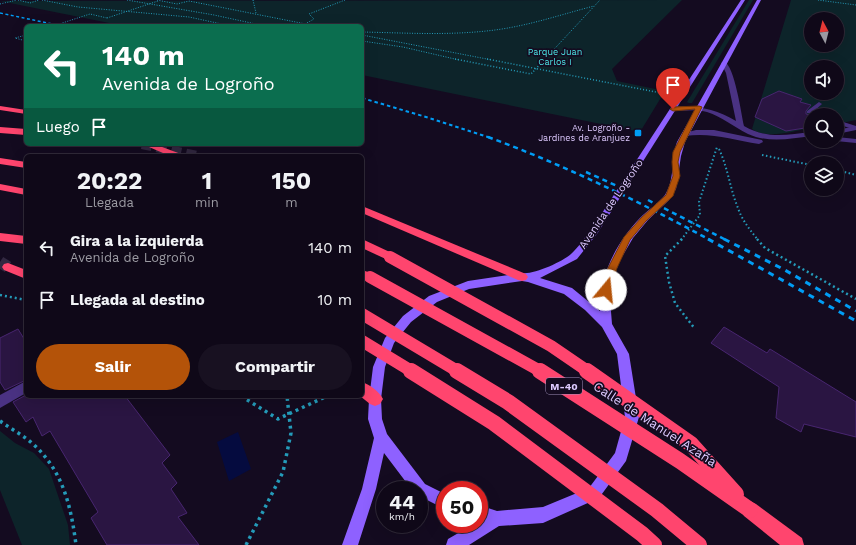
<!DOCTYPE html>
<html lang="es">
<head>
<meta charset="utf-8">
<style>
	body { margin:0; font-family:"Work Sans",sans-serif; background:#181121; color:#f1f3f6; height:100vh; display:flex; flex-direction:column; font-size:15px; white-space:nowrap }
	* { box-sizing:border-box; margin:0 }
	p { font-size:13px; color:#9b9aa2 }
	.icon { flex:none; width:22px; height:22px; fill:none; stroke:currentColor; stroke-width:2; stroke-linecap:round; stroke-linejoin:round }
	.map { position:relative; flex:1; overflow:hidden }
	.details { position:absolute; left:24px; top:154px; width:340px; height:244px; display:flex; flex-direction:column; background:#0f0818; border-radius:6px; box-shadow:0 4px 16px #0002,0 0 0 1px #2f2937 }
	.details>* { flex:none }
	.banner { position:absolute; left:24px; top:24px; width:340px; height:122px; border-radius:6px; box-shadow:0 4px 16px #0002,0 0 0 1px #2f2937; background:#0b6e4f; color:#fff; overflow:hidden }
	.needle { width:26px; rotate:353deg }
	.controls { position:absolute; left:804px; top:12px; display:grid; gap:8px }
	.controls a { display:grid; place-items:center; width:40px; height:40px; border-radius:50%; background:#0f0818; box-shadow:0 4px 16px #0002,0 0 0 1px #2f2937; font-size:20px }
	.speed { position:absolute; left:376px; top:481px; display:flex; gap:8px; font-size:20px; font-weight:700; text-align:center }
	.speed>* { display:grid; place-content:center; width:52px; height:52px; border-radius:50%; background:#0f0818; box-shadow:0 4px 16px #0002,0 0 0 1px #2f2937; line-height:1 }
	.speed small { font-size:10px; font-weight:400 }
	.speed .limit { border:6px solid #d22; background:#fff; color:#111 }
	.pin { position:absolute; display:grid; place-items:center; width:34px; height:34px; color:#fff; margin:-41px -17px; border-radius:50% 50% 50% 0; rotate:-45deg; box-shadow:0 0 4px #0007 }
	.pin .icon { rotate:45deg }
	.me { position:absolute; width:44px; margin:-22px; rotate:17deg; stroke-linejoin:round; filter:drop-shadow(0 0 3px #0008) }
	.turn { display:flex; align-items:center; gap:14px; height:84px; padding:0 12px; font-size:18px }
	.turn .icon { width:52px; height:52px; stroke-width:2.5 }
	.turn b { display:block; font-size:28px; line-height:34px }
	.then { display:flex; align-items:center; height:38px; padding:0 12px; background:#0003; gap:8px; font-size:15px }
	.eta { display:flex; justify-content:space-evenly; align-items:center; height:68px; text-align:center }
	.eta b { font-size:24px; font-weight:700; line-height:28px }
	.action { display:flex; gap:8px; margin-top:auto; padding:8px 12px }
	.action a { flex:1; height:46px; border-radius:24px; background:#b45309; color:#fff; font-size:16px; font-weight:700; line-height:46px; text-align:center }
	.action a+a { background:#181121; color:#f1f3f6 }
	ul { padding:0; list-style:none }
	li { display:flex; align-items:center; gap:12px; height:52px; padding:0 12px }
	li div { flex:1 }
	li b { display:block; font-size:15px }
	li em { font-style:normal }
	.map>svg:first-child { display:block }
</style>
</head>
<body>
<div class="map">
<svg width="856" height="545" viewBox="0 0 856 545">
	<rect width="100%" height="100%" fill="#140b20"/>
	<g fill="#0d242a" fill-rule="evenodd">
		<path d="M682,0L612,69L617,81L665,91L640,132L362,75V26H124L0,1Z"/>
		<path d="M749,0H753L692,103H689L687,102Z"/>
		<path d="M791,0H856V120L837,124V115H811V128C793,131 768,140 752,129ZM811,19H837V45H811ZM811,67H837V93H811Z"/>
		<path d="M0,431L15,443L34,453L49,469L68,525L70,545H22L0,490Z"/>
	</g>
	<path fill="#050b3f" d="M238,432L251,469L229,481L217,442Z"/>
	<g fill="#2a1542" stroke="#482670">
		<path d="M779,91L802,99L800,102L811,105L806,111V114L811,115V127L786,131L755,117L762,99Z"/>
		<path d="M724,327L767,353L770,349L856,402V437L804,424L801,432L776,418L779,387L711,343Z"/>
		<path d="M18,329L26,342V380L5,390L0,382V338Z"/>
		<path d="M26,395V396H125L170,455L162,463L177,483L171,489L187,513L178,517L199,545H107L91,518L98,512L50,431L42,436L33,417L26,422L13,402Z"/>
	</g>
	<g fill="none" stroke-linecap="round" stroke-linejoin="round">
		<path stroke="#322841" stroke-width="10" stroke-dasharray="10 5" stroke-linecap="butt" d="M142,144L197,156"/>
		<path stroke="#322841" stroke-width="12" stroke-dasharray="12 6" stroke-linecap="butt" d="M0,262L8,267"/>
		<g stroke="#249bb9" stroke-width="1" stroke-dasharray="1 1.5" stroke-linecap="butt">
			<path d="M18,0L30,3L39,0"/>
			<path d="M42,0L78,7L189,17L231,26"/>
			<path d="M127,0L214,15L265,26"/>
			<path d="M157,0L177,4L189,1L316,26"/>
			<path d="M253,0L256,13"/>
			<path d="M818,0L856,5"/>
			<path d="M0,4L17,0"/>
			<path d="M107,18L158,1"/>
			<path d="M305,24L314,19L309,14L345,0"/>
			<path d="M280,26L285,24L292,26"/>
			<path d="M362,32C409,33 456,36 502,29C534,24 563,14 594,6"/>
			<path d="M26,35L15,38L26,41"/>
			<path d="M362,35L492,60"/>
			<path d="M362,41L403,47L459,60"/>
			<path d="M544,60L600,0"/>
		</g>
		<g stroke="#249bb9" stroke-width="1.5" stroke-dasharray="1 2" stroke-linecap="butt">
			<path d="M455,59L531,74L545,59"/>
			<path d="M487,59L666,94"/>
		</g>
		<g stroke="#249bb9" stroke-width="2" stroke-dasharray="1.5 2.5" stroke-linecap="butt">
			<path d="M719,149C728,168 730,189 738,208C742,220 750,230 758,240"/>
			<path d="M762,155L811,165"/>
			<path d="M837,170L856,175"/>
			<path d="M681,240L700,215L699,202L717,147"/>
		</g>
		<g stroke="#249bb9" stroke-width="2.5" stroke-dasharray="2 3" stroke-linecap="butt">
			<path d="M682,239L665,256L669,282L675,303L695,329"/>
			<path d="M757,239L765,248L856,299"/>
			<path d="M0,295L26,300"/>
		</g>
		<g stroke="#249bb9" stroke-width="3.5" stroke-dasharray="3 4" stroke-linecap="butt">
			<path d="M241,396L278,419L327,396"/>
			<path d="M0,421C11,429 23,435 33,444C63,471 71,506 76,545"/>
			<path d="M246,545L283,472L291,433L287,396"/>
		</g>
		<g fill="#4a3283" fill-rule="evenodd">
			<path d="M671,78L690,83L691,84L688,86L669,81L668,80Z"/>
			<path d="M819,102L822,104L814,111L821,115L807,113V111Z"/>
			<path d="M837,120L856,126V130L837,124Z"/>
			<path d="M837,137L856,139V143L836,141Z"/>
			<path d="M26,381V393L0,408V395Z"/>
		</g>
		<g fill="#4a3283" fill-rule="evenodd">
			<path d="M724,61C735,67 741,113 744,126C766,139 787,135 811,132V136C790,139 768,143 748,134C734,127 722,117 707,112C695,108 683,112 671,110V108L673,107C697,105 716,109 736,121L726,73L721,63Z"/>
			<path d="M856,126V130L837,134V130Z"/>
			<path d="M696,130H714L762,140L763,142L759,144C733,140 711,132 685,136L681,134Z"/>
		</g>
		<path fill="#8e61ff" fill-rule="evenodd" d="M741,0H745L597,234L577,259L540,278L572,288L600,311C599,276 616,243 640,218C648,210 658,204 665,195C675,180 671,159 677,142L757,0H761L685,142L681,156L676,189L669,200L648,220L633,238L619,262L613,281L610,299L612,324L629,354L639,417L626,461L599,498L543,523L499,526L469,545H446L448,539L474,524H479V505L497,511L543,507L589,488L615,453L625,417L617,354L602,327L585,310L564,294L528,282L522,281L469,289L437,302L411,322L394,343L385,367L381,399L382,419L387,434L425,484L445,494V509L419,496V490H412L384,453L376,489L358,545H342L362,489L374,438L368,419L369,399L373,367L385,338L403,316L429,296L468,281L522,273C533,275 562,262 571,254C578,248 584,238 591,230Z"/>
		<g fill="#ff456e" fill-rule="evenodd">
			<path d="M0,106L26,110V114L0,110Z"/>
			<path d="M0,127L26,129V135L0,133Z"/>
			<path d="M142,144H154L181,154L183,156H170Z"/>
			<path d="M0,158L26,162V168L0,164Z"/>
			<path d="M0,184L26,189V195L0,190Z"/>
			<path d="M362,206L526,274L528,277L526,280L522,281L518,280L362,213Z"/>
			<path d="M0,233L26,236V244L0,241Z"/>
			<path d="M362,239L394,254L396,257L394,260L390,261L362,248Z"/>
			<path d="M8,263L26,270V279L4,270L2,267L4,264Z"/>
			<path d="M362,270L374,274L376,277L374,280L370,281L362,279Z"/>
			<path d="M362,382C370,385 379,391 383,399L380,404L375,406L370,404L360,396H362Z"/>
			<path d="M750,501L756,504L802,538L804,545H780L744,516L741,510L744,504Z"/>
		</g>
		<path stroke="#009df5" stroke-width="1.5" stroke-dasharray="3 2.5" stroke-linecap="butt" d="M0,13L62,26"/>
		<path stroke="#009df5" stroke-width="2" stroke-dasharray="3.5 3" stroke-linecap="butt" d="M362,98L426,117L491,138"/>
		<g stroke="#009df5" stroke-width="2.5" stroke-dasharray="5 4" stroke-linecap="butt">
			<path d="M488,137C564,165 638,201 710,240"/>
			<path d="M586,172L624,189"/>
			<path d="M648,200L726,240"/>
		</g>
		<g stroke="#009df5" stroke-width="3" stroke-dasharray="6 5.5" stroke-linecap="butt">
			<path d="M708,239L856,321"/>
			<path d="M724,239L783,269L856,311"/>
		</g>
		<path stroke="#249bb9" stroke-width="1" stroke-dasharray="1 1.5" stroke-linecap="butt" d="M53,26L90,14L107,18"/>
		<g stroke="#ff456e" stroke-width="12">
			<path d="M390,257L551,346L589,372"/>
			<path d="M370,277L542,372"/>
			<path d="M362,314L459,372"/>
			<path d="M362,341L413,372"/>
		</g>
		<g stroke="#ff456e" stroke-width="16">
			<path d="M411,371L494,423L642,534L654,545"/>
			<path d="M457,371L508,402L657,510L699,545"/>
			<path d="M540,371L680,461L750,510"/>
			<path d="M587,371L691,444L736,494"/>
		</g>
	</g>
	<path fill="#b45309" stroke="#753606" d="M699,106L702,107L680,152L678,162L680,176L673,196L646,221L630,240L617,268L610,290L609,293H602L601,290L608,268L624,237L641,218L666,195L673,176L672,162L673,152L695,109L673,111L670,109L673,107Z"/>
	<rect fill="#009df5" stroke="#140b20" stroke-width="1.5" x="634" y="129" width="8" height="8" rx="2"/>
	<g text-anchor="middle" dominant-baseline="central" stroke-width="3.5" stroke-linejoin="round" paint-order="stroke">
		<g font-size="9" fill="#4de6e8" stroke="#140b20">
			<text x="555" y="52">Parque Juan<tspan x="555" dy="10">Carlos I</tspan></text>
		</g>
		<g font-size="9" fill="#decaff" stroke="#140b20" text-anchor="end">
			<text x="630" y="128">Av. Logroño -<tspan x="630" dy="10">Jardines de Aranjuez</tspan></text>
		</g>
		<rect fill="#140b20" stroke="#a191bc" stroke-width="1" x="546" y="378" width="36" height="16" rx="3"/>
		<g font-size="10" font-weight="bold" fill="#decaff">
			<text x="564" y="386">M-40</text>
		</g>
		<g font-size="11" fill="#decaff" stroke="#140b20">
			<text transform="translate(611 204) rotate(-56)">Avenida de Logroño</text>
		</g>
		<g font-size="13" fill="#decaff" stroke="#140b20">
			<text transform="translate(655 424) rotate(33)">Calle de Manuel Azaña</text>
		</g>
	</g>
</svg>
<div class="controls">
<a><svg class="needle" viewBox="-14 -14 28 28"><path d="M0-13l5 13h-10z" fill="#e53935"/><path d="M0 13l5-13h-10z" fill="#9b9aa2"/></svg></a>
<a><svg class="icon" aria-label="sound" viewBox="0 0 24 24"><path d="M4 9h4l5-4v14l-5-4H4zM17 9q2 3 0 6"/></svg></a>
<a><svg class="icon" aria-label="search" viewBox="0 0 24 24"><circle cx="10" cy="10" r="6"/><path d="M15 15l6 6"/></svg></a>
<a><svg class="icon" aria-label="layers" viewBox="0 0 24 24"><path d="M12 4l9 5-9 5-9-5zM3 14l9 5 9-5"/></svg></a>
</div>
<div class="speed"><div>44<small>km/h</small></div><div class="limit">50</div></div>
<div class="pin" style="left:673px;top:109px;background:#d93025"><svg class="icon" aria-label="arrive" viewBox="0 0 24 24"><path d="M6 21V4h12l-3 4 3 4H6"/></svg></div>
<svg class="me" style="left:606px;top:290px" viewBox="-20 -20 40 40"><circle r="19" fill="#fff"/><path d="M0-13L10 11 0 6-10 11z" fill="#b45309"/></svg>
<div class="banner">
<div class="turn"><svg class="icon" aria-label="left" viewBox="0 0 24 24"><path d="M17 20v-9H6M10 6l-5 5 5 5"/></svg><div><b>140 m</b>Avenida de Logroño</div></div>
<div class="then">Luego<svg class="icon" aria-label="arrive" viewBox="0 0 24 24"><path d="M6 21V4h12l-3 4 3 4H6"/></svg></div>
</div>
<section class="details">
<div class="eta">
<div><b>20:22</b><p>Llegada</p></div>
<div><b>1</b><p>min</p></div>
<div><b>150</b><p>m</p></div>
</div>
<ul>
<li><svg class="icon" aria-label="left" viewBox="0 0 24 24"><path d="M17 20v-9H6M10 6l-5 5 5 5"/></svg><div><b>Gira a la izquierda</b><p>Avenida de Logroño</p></div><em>140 m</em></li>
<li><svg class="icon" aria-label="arrive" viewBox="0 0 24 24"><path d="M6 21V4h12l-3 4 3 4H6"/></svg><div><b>Llegada al destino</b></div><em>10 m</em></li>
</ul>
<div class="action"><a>Salir</a><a>Compartir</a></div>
</section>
</div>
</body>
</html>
